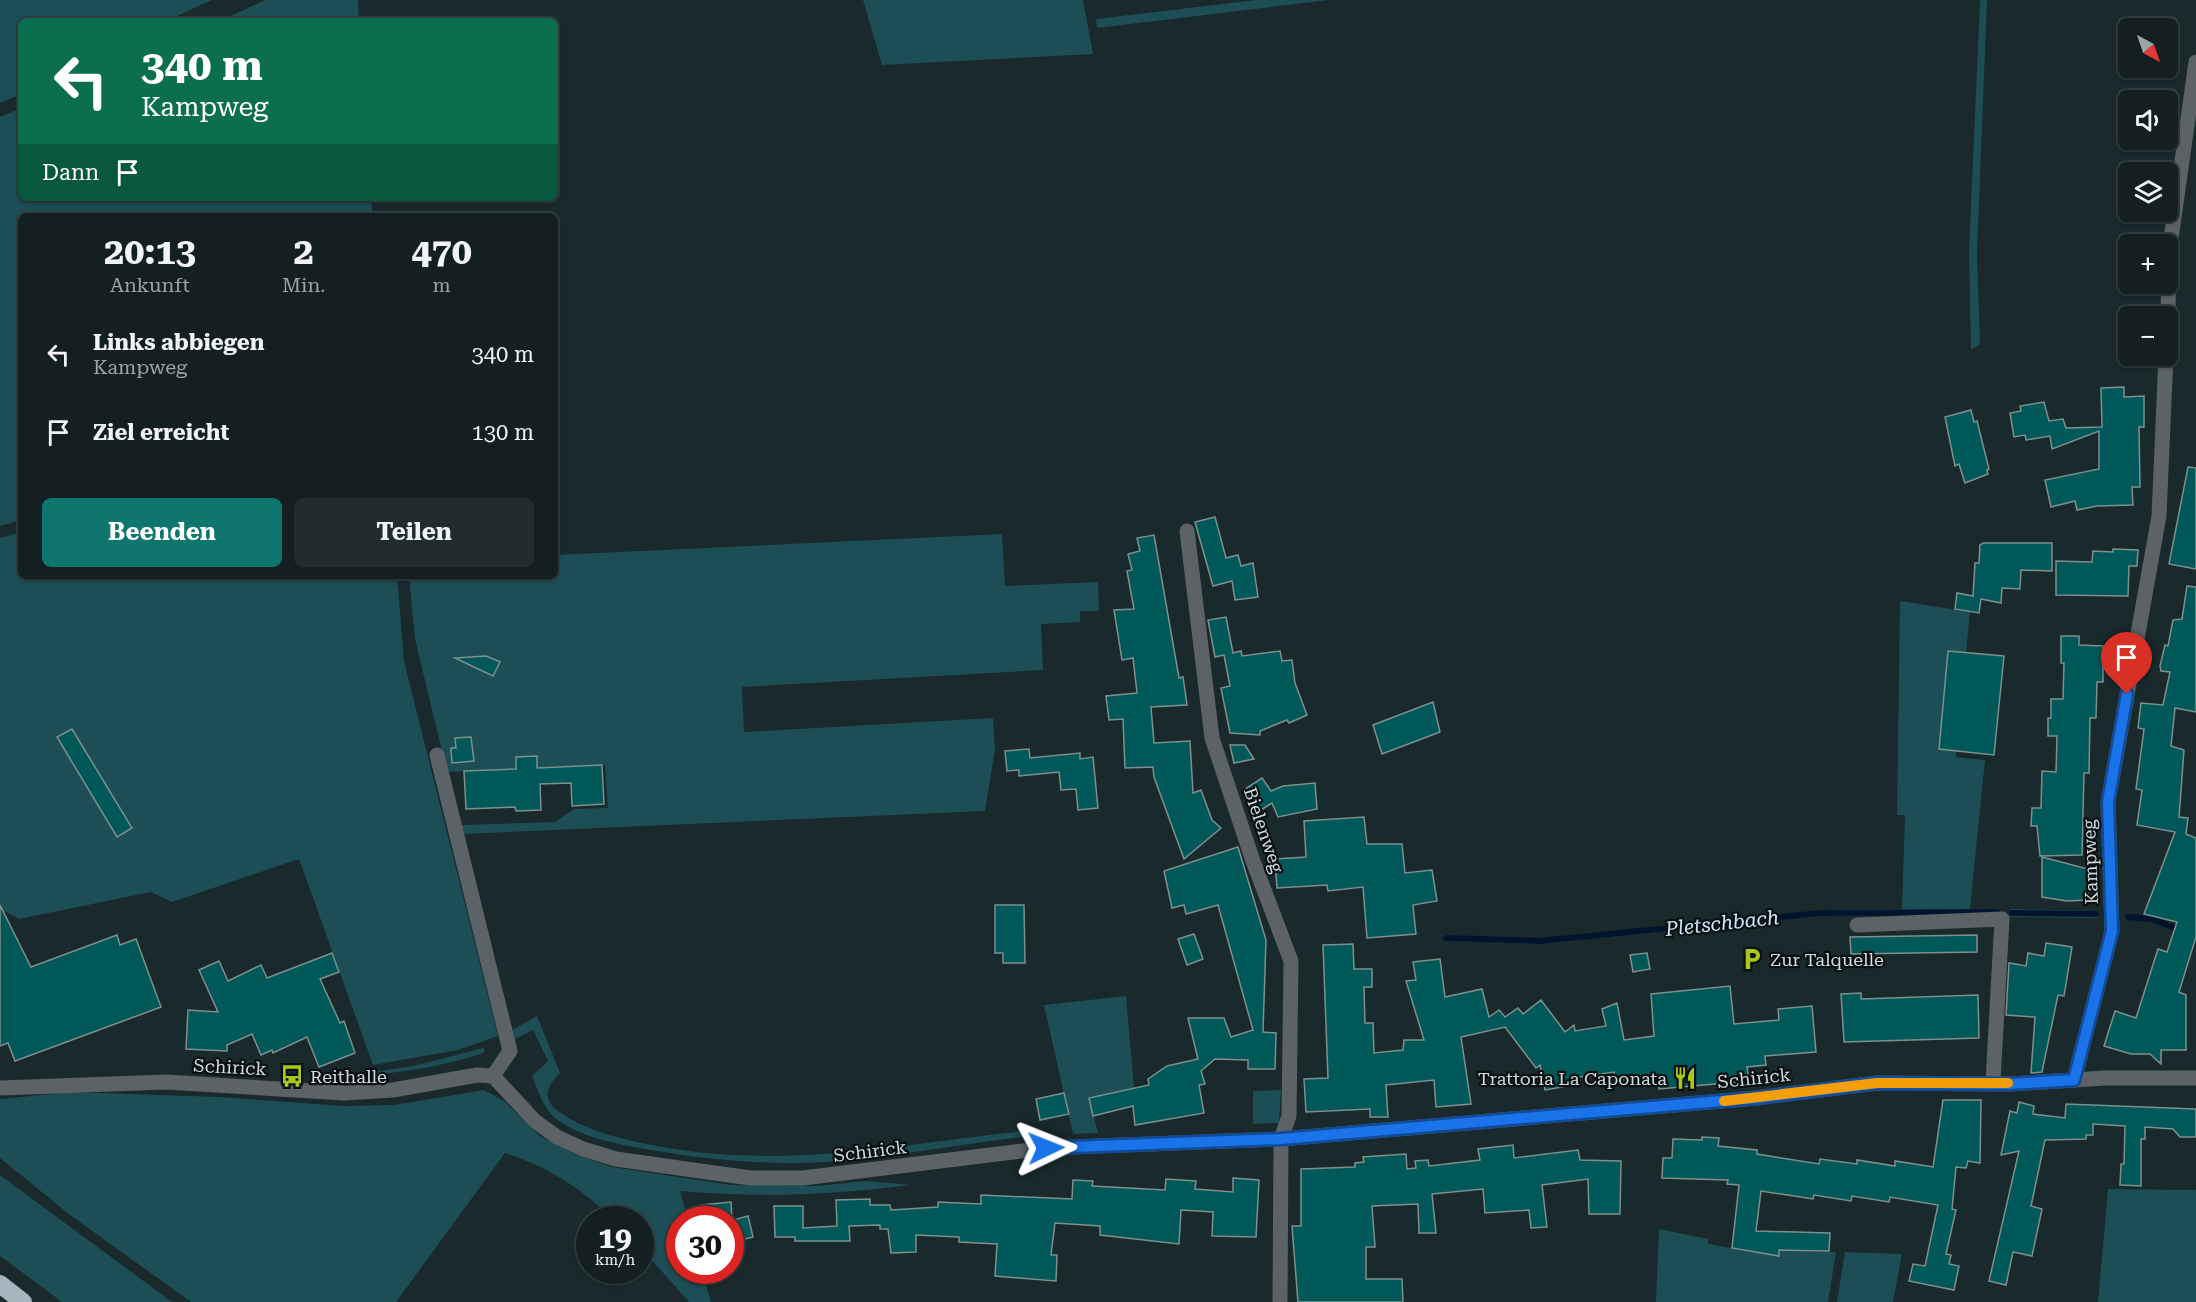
<!DOCTYPE html>
<html lang="de">
<head>
<meta charset="utf-8">
<style>
	body { margin:0; font-family:"Roboto Serif",serif; background:#202c2e; color:#f1f3f6; height:100vh; display:flex; flex-direction:column; font-size:22px; white-space:nowrap }
	* { box-sizing:border-box; margin:0 }
	p { font-size:20px; color:#9da2a5 }
	.icon { flex:none; width:33px; height:33px; fill:none; stroke:currentColor; stroke-width:2; stroke-linecap:round; stroke-linejoin:round }
	.map { position:relative; flex:1; overflow:hidden }
	.side { position:absolute; left:18px; top:213px; width:540px; height:366px; display:flex; flex-direction:column; background:#131f21; border-radius:9px; box-shadow:0 2px 4px #0004,0 0 0 2px #323d3f }
	.side>* { flex:none }
	.top-card { position:absolute; left:18px; top:18px; width:540px; height:183px; border-radius:9px; box-shadow:0 2px 4px #0004,0 0 0 2px #323d3f; background:#0b6e4f; color:#fff; overflow:hidden }
	.needle { width:39px; rotate:140deg }
	.controls { position:absolute; left:2118px; top:18px; display:grid; gap:12px }
	.controls a { display:grid; place-items:center; width:60px; height:60px; border-radius:9px; background:#131f21; box-shadow:0 2px 4px #0004,0 0 0 2px #323d3f; font-size:30px }
	.speed { position:absolute; left:576px; top:1206px; display:flex; gap:12px; font-size:30px; font-weight:700; text-align:center }
	.speed>* { display:grid; place-content:center; width:78px; height:78px; border-radius:50%; background:#131f21; box-shadow:0 2px 4px #0004,0 0 0 2px #323d3f; line-height:1 }
	.speed small { font-size:15px; font-weight:400 }
	.speed .limit { border:9px solid #d22; background:#fff; color:#111 }
	.pin { position:absolute; display:grid; place-items:center; width:51px; height:51px; color:#fff; margin:-62px -26px; border-radius:50% 50% 50% 0; rotate:-45deg; box-shadow:0 0 6px #0007 }
	.pin .icon { rotate:45deg }
	.me { position:absolute; width:66px; margin:-33px; rotate:88deg; stroke-linejoin:round; filter:drop-shadow(0 0 4px #0008) }
	.turn { display:flex; align-items:center; gap:21px; height:126px; padding:0 24px; font-size:27px }
	.turn .icon { width:78px; height:78px; stroke-width:2.5 }
	.turn b { display:block; font-size:42px; line-height:51px }
	.then { display:flex; align-items:center; height:57px; padding:0 24px; background:#0003; gap:12px; font-size:22px }
	.eta { display:flex; justify-content:space-evenly; align-items:center; height:102px; text-align:center }
	.eta b { font-size:36px; font-weight:700; line-height:42px }
	.primary-button { display:flex; gap:12px; margin-top:auto; padding:12px 24px }
	.primary-button a { flex:1; height:69px; border-radius:9px; background:#0f766e; color:#fff; font-size:24px; font-weight:700; line-height:69px; text-align:center }
	.primary-button a+a { background:#202c2e; color:#f1f3f6 }
	ul { padding:0; list-style:none }
	li { display:flex; align-items:center; gap:18px; height:78px; padding:0 24px }
	li div { flex:1 }
	li b { display:block; font-size:22px }
	li em { font-style:normal }
	.map>svg:first-child { display:block }
</style>
</head>
<body>
<div class="map">
<svg width="2196" height="1302" viewBox="0 0 2196 1302">
	<rect width="100%" height="100%" fill="#19292c"/>
	<g fill="#1d4d55">
		<path d="M0,0H212L166,21H21V94L0,103Z"/>
		<path d="M265,0H358L359,21H220Z"/>
		<path d="M863,0H1083L1093,54L882,65Z"/>
		<path d="M1256,0H1329L1097,28L1096,19Z"/>
		<path d="M1980,0H1987L1977,253L1980,344L1971,350L1969,251Z"/>
		<path d="M21,108V198H371L372,216H21V520L0,526V117Z"/>
		<path d="M21,532V576H397L404,661L498,1036L458,1050L373,1065L299,859L172,902L151,892L19,919L4,911L0,904V538Z"/>
		<path d="M1002,534L1005,586L1098,582L1099,611H1080V622L1041,624L1043,670L742,687L744,732L993,718L995,749L985,811L462,834L460,825L555,822L574,809L608,808L605,765L447,772L415,639L409,576H555V555Z"/>
		<path d="M1900,601L1970,612L1956,757L1985,760L1970,909H1999V914L1821,916L1541,944L1444,941L1443,935L1540,939L1690,926L1821,910L1902,909L1905,815H1897Z"/>
		<path d="M2010,909L2098,911V918L2009,917Z"/>
		<path d="M1126,996L1134,1088L1089,1098L1098,1133L1073,1134L1044,1005Z"/>
		<path d="M537,1016L560,1073C545,1088 542,1101 561,1113C587,1131 616,1137 646,1144C779,1171 893,1145 1024,1131L1023,1137C963,1144 903,1155 842,1161C779,1166 714,1161 651,1150C618,1144 584,1139 556,1119C543,1109 538,1090 532,1076L548,1061L533,1030L515,1039L512,1030Z"/>
		<path d="M483,1048L485,1050L483,1053C446,1066 410,1071 371,1075V1072L414,1066Z"/>
		<path d="M484,1090L504,1101L540,1136L577,1155L612,1167L731,1185L816,1186L867,1181L911,1185C832,1195 760,1198 680,1191L688,1219L680,1220V1270L702,1271L711,1302H689L641,1248L640,1220L613,1219C584,1190 545,1165 505,1153L396,1302H191L70,1215L0,1158V1099L71,1092L220,1097L343,1106L394,1105Z"/>
		<path d="M1281,1090L1279,1123L1253,1124V1091Z"/>
		<path d="M0,1175L172,1302H62L0,1256Z"/>
		<path d="M2108,1189L2196,1190V1302H2098Z"/>
		<path d="M1659,1229L1708,1239V1244L1753,1252L1754,1249L1836,1252L1828,1302H1656Z"/>
		<path d="M1845,1252L1902,1254L1893,1302H1837Z"/>
	</g>
	<g fill="none" stroke-linecap="round" stroke-linejoin="round">
		<g stroke="#00152d" stroke-width="6">
			<path d="M2012,913L2096,914"/>
			<path d="M2128,917L2152,919L2182,931"/>
			<path d="M1446,938L1540,941L1821,913L1997,912"/>
		</g>
	</g>
	<g fill="#005958" stroke="#7d908f" stroke-width="1.5">
		<path d="M2124,387V397L2144,396V427H2139L2140,487H2132L2133,505L2097,506L2077,510L2075,501L2051,507L2045,480L2099,469V431L2052,449L2050,436L2026,440L2025,435L2014,437L2010,413L2021,411L2020,406L2044,402L2049,421L2063,419L2066,428L2102,427L2101,388Z"/>
		<path d="M1971,410L1974,422L1977,421L1989,469L1987,470L1988,474L1965,483L1959,464L1955,466L1945,417Z"/>
		<path d="M2188,467L2196,468V569L2169,564Z"/>
		<path d="M1215,517L1226,558L1238,555L1241,566L1253,563L1258,597L1235,600L1232,581L1213,586L1195,522Z"/>
		<path d="M1154,535L1179,678L1183,677L1187,705L1151,707L1154,743L1190,741L1193,793L1201,790L1212,820L1221,828L1184,859L1154,777L1153,767L1125,768L1123,719L1109,720L1106,696L1137,693L1133,658L1122,660L1114,610L1134,609L1127,571L1132,570L1128,554L1140,551L1137,538Z"/>
		<path d="M1983,543H2052V571L2021,570L2020,589L2002,588L2001,603L1981,599L1979,613L1955,609L1957,593L1973,596L1975,563H1979L1980,545Z"/>
		<path d="M2113,549L2138,550L2137,566H2129L2128,596L2056,595V561L2092,562L2093,551L2113,552Z"/>
		<path d="M2187,586L2196,587V712L2175,708L2171,746L2184,750L2179,817L2188,818L2186,834L2196,838V937L2179,992L2186,995V1050H2161V1064L2150,1054H2131L2104,1046L2115,1011L2136,1018L2158,949L2167,952L2177,922L2144,914L2175,832L2137,825L2142,790L2136,789L2144,729L2138,728L2141,703L2163,705L2170,672L2161,671L2160,666L2165,645L2168,646L2173,620L2182,619Z"/>
		<path d="M1226,617L1233,653L1241,651L1242,656L1280,651L1282,661L1292,660L1295,683L1307,715L1289,723L1287,720L1260,731V735L1230,733L1221,688L1230,686L1224,655L1215,657L1208,620Z"/>
		<path d="M2061,636H2079V645L2103,646V682H2097L2096,718H2090L2089,773H2084L2082,855L2040,856L2037,826H2031L2032,808H2041L2042,771L2056,772L2057,736H2048V718H2051V699H2063L2064,663H2061Z"/>
		<path d="M1948,651L2004,656L1994,755L1939,749Z"/>
		<path d="M486,656L500,662L493,676L455,658Z"/>
		<path d="M1433,702L1440,732L1382,754L1373,725Z"/>
		<path d="M72,729L132,828L117,837L57,737Z"/>
		<path d="M471,737L474,761L452,763L451,748H456L455,738Z"/>
		<path d="M1230,745H1245L1254,759L1234,763Z"/>
		<path d="M1029,749L1030,758L1080,753V759L1093,757L1098,808L1078,810L1076,789L1061,790L1059,772L1019,776V770L1007,771L1005,751Z"/>
		<path d="M537,756V768L602,765L604,804L572,806L571,783L540,784L541,810L516,811L515,807L466,809L464,771L516,769V757Z"/>
		<path d="M1262,778L1271,791L1283,786L1315,783L1317,809L1278,817L1272,803L1258,812L1245,789Z"/>
		<path d="M1364,817L1367,844H1402L1405,873L1432,870L1437,901L1413,905L1416,934L1367,938L1363,887L1328,891L1327,885L1277,888L1275,859L1306,857L1304,821Z"/>
		<path d="M1238,847L1266,940L1263,1032L1276,1033L1275,1069H1248V1060L1215,1059L1201,1071L1205,1084L1199,1085L1204,1113L1135,1125L1133,1106L1093,1116L1089,1098L1149,1085L1148,1079L1167,1066L1198,1059L1188,1018H1224L1231,1037L1253,1030L1218,905L1186,914L1184,905L1172,908L1164,871Z"/>
		<path d="M2042,857L2088,869V900L2067,901L2042,897Z"/>
		<path d="M0,905L31,967L117,935L120,945L136,939L161,1007L15,1061L8,1043L0,1046Z"/>
		<path d="M995,905H1024L1025,963H1003V953H995Z"/>
		<path d="M1194,934L1203,959L1187,965L1178,939Z"/>
		<path d="M1977,935V952L1851,954L1850,937Z"/>
		<path d="M2046,943L2072,947L2064,996L2058,995L2042,1072L2031,1073L2035,1017L2006,1015L2009,963L2026,966L2028,953L2044,956Z"/>
		<path d="M1353,944L1354,969H1372V987H1364L1365,1023H1373L1374,1053L1403,1050L1404,1040H1424L1406,981L1416,980L1413,962L1440,959L1445,997L1482,989L1489,1017L1499,1010L1505,1017L1518,1008L1523,1014L1541,1000L1565,1032L1574,1025L1575,1031L1606,1026L1602,1009L1617,1003L1624,1040L1654,1036L1651,994L1730,986L1734,1024L1779,1020L1778,1009L1812,1006L1816,1052L1765,1056L1766,1065L1747,1067L1749,1081L1659,1089L1658,1075L1615,1081L1614,1072L1573,1078L1574,1085L1545,1090L1540,1065L1536,1068L1505,1027L1461,1037L1471,1104L1436,1107L1434,1080L1386,1085L1388,1117H1370V1109L1306,1112L1304,1079L1328,1078L1323,945Z"/>
		<path d="M332,953L339,972L320,979L340,1023L344,1021L355,1053L319,1067L307,1037L273,1053L272,1050L261,1055L252,1034L227,1045V1051L186,1049L188,1010L218,1012L199,970L219,961L228,981L261,965L267,978Z"/>
		<path d="M1647,953L1650,969L1633,972L1630,955Z"/>
		<path d="M1861,993V999L1978,995L1979,1038L1844,1042L1841,994Z"/>
		<path d="M1064,1093L1069,1114L1040,1120L1036,1099Z"/>
		<path d="M1943,1100H1981L1980,1163L1968,1161L1966,1168L1956,1167L1952,1209L1956,1210L1946,1254L1951,1255L1949,1264L1959,1266L1954,1290L1909,1281L1913,1264L1925,1266L1938,1205L1890,1197L1889,1202L1852,1196L1851,1201L1814,1195L1813,1199L1761,1191L1756,1231L1830,1233L1829,1251L1779,1250V1256L1732,1248L1739,1185L1727,1184L1728,1180L1662,1178L1663,1158H1672L1673,1139L1702,1140V1137L1719,1138L1718,1146L1757,1150V1154L1819,1164L1820,1159L1857,1164V1160L1895,1166V1161L1933,1167Z"/>
		<path d="M2019,1102L2034,1106L2033,1114L2065,1118L2066,1104L2196,1109V1137H2180L2173,1129L2145,1127V1139H2141V1186L2120,1185L2121,1164H2124L2125,1126L2093,1124V1135H2086V1139L2045,1140L2031,1206L2042,1209L2032,1256L2013,1252L2006,1285L1989,1281L2019,1151L2001,1155L2010,1111L2017,1113Z"/>
		<path d="M1513,1145L1514,1158L1578,1150L1580,1160L1621,1161L1620,1214H1589L1588,1179L1542,1185L1547,1227L1531,1228L1529,1210L1485,1213L1483,1189L1432,1194L1436,1233H1419L1418,1204L1372,1206L1375,1247H1366V1279H1402L1403,1302H1298L1292,1226H1301V1169L1355,1167V1163L1364,1162L1363,1157L1406,1154L1407,1169L1416,1168L1415,1161L1428,1160L1429,1166L1480,1160L1478,1149Z"/>
		<path d="M1233,1178L1259,1180L1256,1237L1212,1236L1213,1212L1181,1210L1179,1244L1100,1235V1226L1055,1223L1051,1255H1057L1056,1281L995,1276L997,1244L959,1242V1237L916,1235V1252L891,1253L888,1229H880V1225L849,1226L850,1241H795V1237H775L774,1206H803V1228L837,1226L836,1200L870,1199V1205H890L891,1210L938,1207V1202L981,1204V1195L1072,1199L1073,1180L1093,1181L1092,1186L1165,1190L1166,1179L1196,1181L1195,1189L1233,1192Z"/>
		<path d="M731,1202L732,1220H701V1205Z"/>
		<path d="M748,1216L753,1237L734,1242V1237H730V1221Z"/>
	</g>
	<g fill="none" stroke-linecap="round" stroke-linejoin="round">
		<g stroke="#5c6265" stroke-width="15">
			<path d="M2168,318L2169,253L2196,62"/>
			<path d="M1187,531L1212,738L1253,861L1291,961L1289,1116L1281,1139L1280,1302"/>
			<path d="M437,755L510,1051L493,1076"/>
			<path d="M1857,925L2002,919L1993,1082"/>
			<path d="M2074,1080L2112,931L2108,802L2159,516L2166,356"/>
			<path d="M0,1088L166,1082L344,1093L393,1090L477,1075L493,1076L535,1121L557,1137L583,1149L616,1159L700,1171L751,1178H803L1046,1148L1281,1139L1756,1098L1877,1083L2010,1084L2105,1078H2196"/>
		</g>
		<path stroke="#a6b6be" stroke-width="18" d="M0,1284L23,1302"/>
	</g>
	<g fill="none" stroke-linecap="round" stroke-linejoin="round">
		<g stroke="#114b97" stroke-width="15">
			<path id="route" d="M1046,1148L1281,1139L1756,1098L1877,1083L2010,1084L2074,1080L2112,931L2108,802L2127,694"/>
		</g>
		<use href="#route" stroke="#1a73e8" stroke-width="10"/>
		<path stroke="#f59e0b" stroke-width="10" d="M1724,1101L1877,1083H2008"/>
	</g>
	<defs>
		<g id="parking-bare" transform="scale(1.8)"><path d="M-3.5-5.5H1a3.5 3.5 0 0 1 0 7H-1V5.5H-3.5ZM-1-3.4V-.6H.8a1.4 1.4 0 0 0 0-2.8Z" fill="#aac718" stroke="#0a1011" stroke-width="2.5" paint-order="stroke"/></g>
		<g id="bus-bare" transform="scale(1.8)"><path d="M-5-6H5V4H4V6H2V4H-2V6H-4V4H-5ZM-3.5-4V0h7V-4ZM-3.5 1.2v1.5H-2V1.2ZM2 1.2v1.5H3.5V1.2Z" fill="#aac718" stroke="#0a1011" stroke-width="2.5" paint-order="stroke"/></g>
		<g id="restaurant-bare" transform="scale(1.8)"><path d="M-5-6h1v4h1v-4h1v4h1v-4h1v5L-1.5 .5V6h-2V.5L-5-1ZM5-6V6H3V1.5H1.5Q1.5-4 5-6Z" fill="#aac718" stroke="#0a1011" stroke-width="2.5" paint-order="stroke"/></g>
	</defs>
	<g fill-rule="evenodd">
		<use href="#parking-bare" x="1752" y="959"/>
		<use href="#bus-bare" x="292" y="1076"/>
		<use href="#restaurant-bare" x="1685" y="1078"/>
	</g>
	<g text-anchor="middle" dominant-baseline="central" stroke-width="4.5" stroke-linejoin="round" paint-order="stroke">
		<g font-size="18" fill="#d2dcde" stroke="#0a1011">
			<text transform="translate(1264 830) rotate(71)">Bielenweg</text>
			<text transform="translate(2090 862) rotate(-92)">Kampweg</text>
			<text transform="translate(230 1067) rotate(3)">Schirick</text>
			<text transform="translate(1754 1078) rotate(-6)">Schirick</text>
			<text transform="translate(870 1151) rotate(-7)">Schirick</text>
		</g>
		<g font-size="18" fill="#d2dcde" stroke="#0a1011" text-anchor="start">
			<text x="1770" y="959">Zur Talquelle</text>
			<text x="310" y="1076">Reithalle</text>
			<text x="1667" y="1078" text-anchor="end">Trattoria La Caponata</text>
		</g>
		<g font-size="20" font-style="italic" fill="#d0e7ff" stroke="#0a1011">
			<text transform="translate(1722 923) rotate(-6)">Pletschbach</text>
		</g>
	</g>
</svg>
<div class="controls">
<a><svg class="needle" viewBox="-14 -14 28 28"><path d="M0-13l5 13h-10z" fill="#e53935"/><path d="M0 13l5-13h-10z" fill="#9da2a5"/></svg></a>
<a><svg class="icon" aria-label="sound" viewBox="0 0 24 24"><path d="M4 9h4l5-4v14l-5-4H4zM17 9q2 3 0 6"/></svg></a>
<a><svg class="icon" aria-label="layers" viewBox="0 0 24 24"><path d="M12 4l9 5-9 5-9-5zM3 14l9 5 9-5"/></svg></a>
<a>+</a>
<a>−</a>
</div>
<div class="speed"><div>19<small>km/h</small></div><div class="limit">30</div></div>
<div class="pin" style="left:2127px;top:694px;background:#d93025"><svg class="icon" aria-label="arrive" viewBox="0 0 24 24"><path d="M6 21V4h12l-3 4 3 4H6"/></svg></div>
<svg class="me" style="left:1046px;top:1148px" viewBox="-20 -20 40 40"><path d="M0-17L14 15 0 8-14 15z" fill="#1a73e8" stroke="#fff" stroke-width="4"/></svg>
<div class="top-card">
<div class="turn"><svg class="icon" aria-label="left" viewBox="0 0 24 24"><path d="M17 20v-9H6M10 6l-5 5 5 5"/></svg><div><b>340 m</b>Kampweg</div></div>
<div class="then">Dann<svg class="icon" aria-label="arrive" viewBox="0 0 24 24"><path d="M6 21V4h12l-3 4 3 4H6"/></svg></div>
</div>
<section class="side">
<div class="eta">
<div><b>20:13</b><p>Ankunft</p></div>
<div><b>2</b><p>Min.</p></div>
<div><b>470</b><p>m</p></div>
</div>
<ul>
<li><svg class="icon" aria-label="left" viewBox="0 0 24 24"><path d="M17 20v-9H6M10 6l-5 5 5 5"/></svg><div><b>Links abbiegen</b><p>Kampweg</p></div><em>340 m</em></li>
<li><svg class="icon" aria-label="arrive" viewBox="0 0 24 24"><path d="M6 21V4h12l-3 4 3 4H6"/></svg><div><b>Ziel erreicht</b></div><em>130 m</em></li>
</ul>
<div class="primary-button"><a>Beenden</a><a>Teilen</a></div>
</section>
</div>
</body>
</html>
